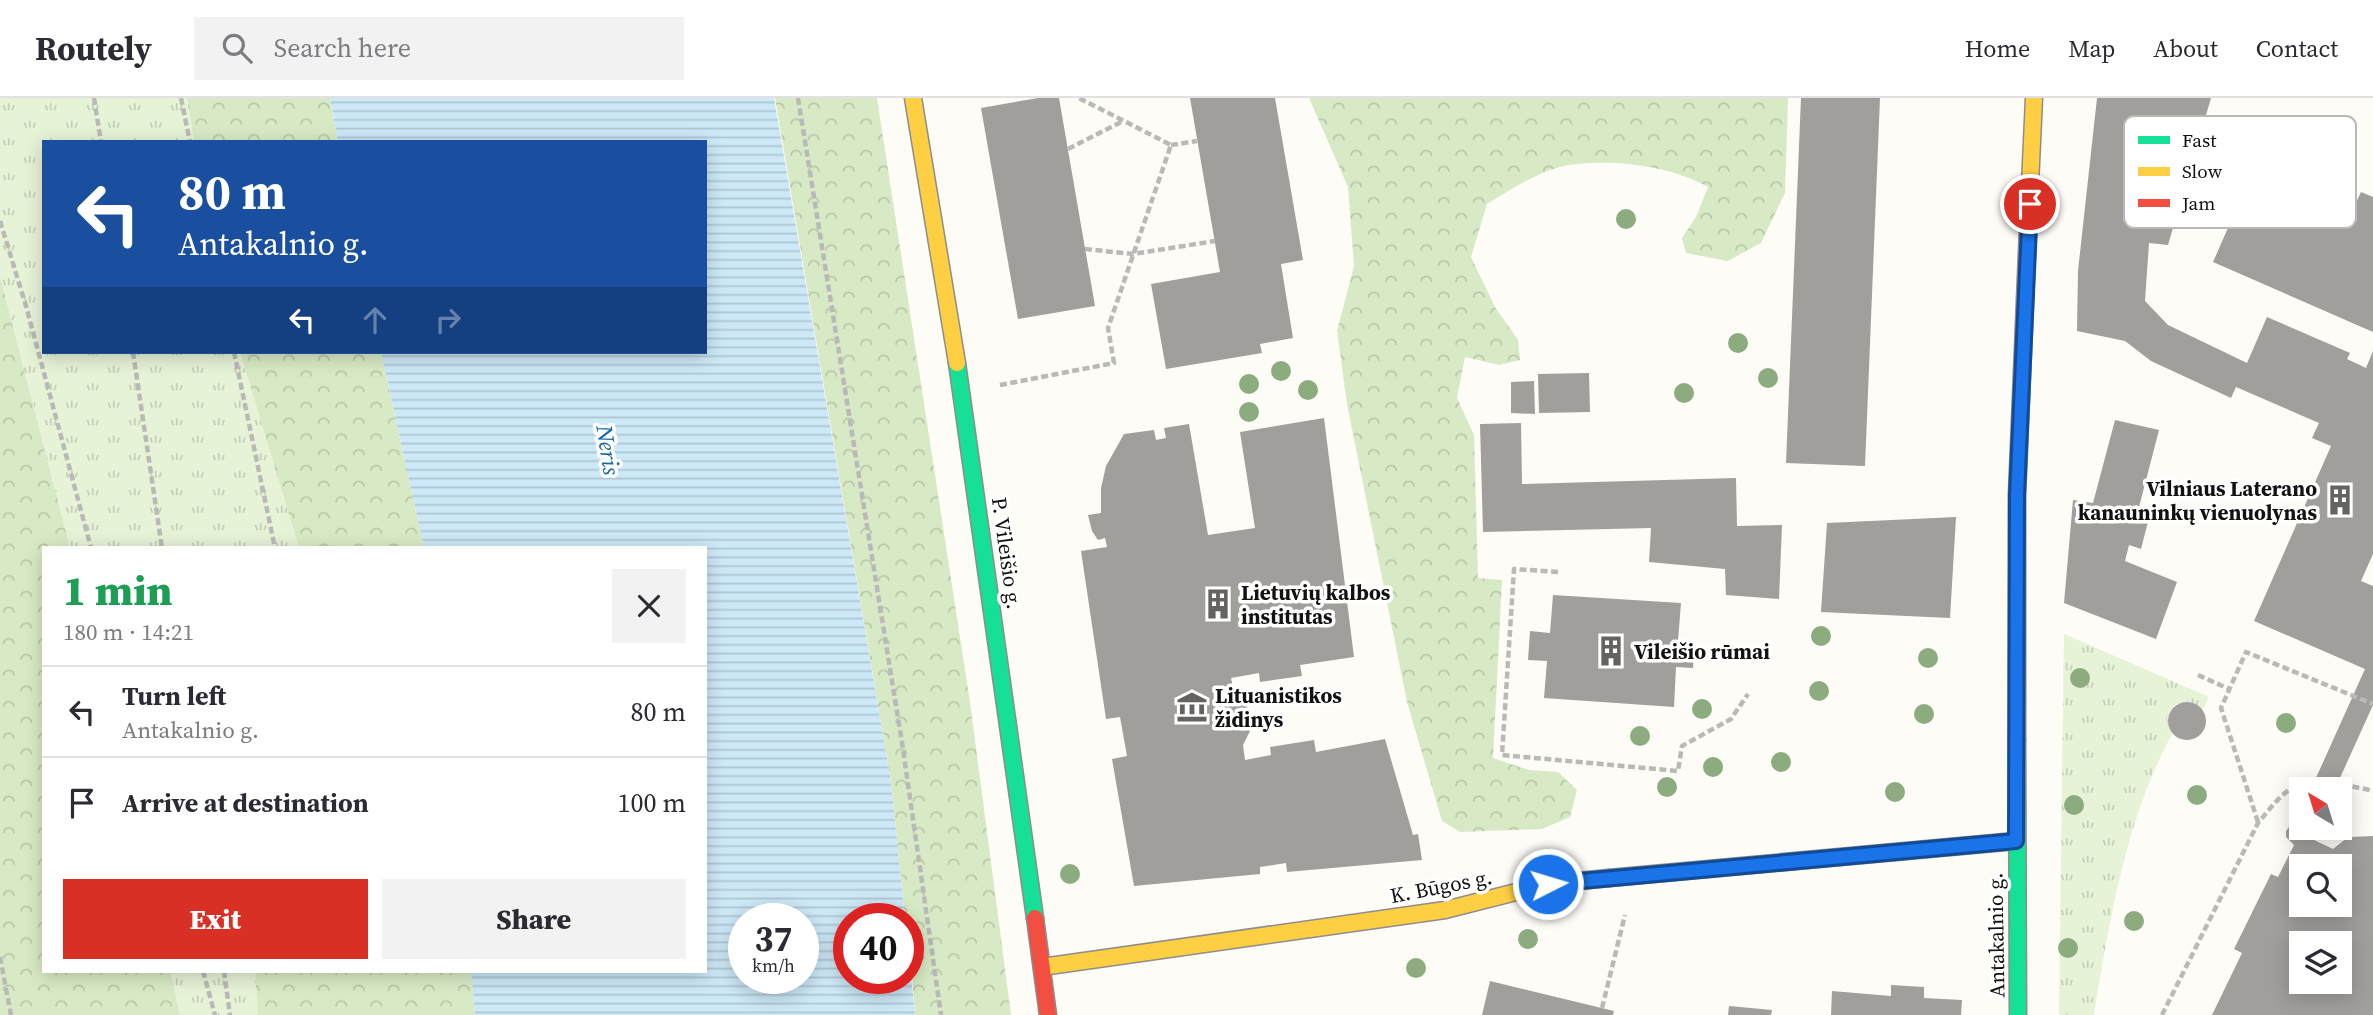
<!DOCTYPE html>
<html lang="en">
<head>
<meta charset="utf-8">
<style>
	body { margin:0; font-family:"Source Serif 4",serif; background:#f2f2f3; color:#2b2b33; height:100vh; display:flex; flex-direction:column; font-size:26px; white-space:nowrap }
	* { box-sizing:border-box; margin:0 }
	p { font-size:23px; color:#7c7c81 }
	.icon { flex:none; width:38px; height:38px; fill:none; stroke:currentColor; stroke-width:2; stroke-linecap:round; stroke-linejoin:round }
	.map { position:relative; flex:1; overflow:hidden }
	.side { position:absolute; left:42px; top:448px; width:665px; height:427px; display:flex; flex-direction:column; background:#fff; border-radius:0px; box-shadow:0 4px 18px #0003 }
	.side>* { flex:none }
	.banner { position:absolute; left:42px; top:42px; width:665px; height:214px; border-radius:0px; box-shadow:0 4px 18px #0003; background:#1a4fa0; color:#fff; overflow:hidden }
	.needle { width:46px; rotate:322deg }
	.fabs { position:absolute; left:2289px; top:679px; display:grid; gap:14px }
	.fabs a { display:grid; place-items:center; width:63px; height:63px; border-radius:0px; background:#fff; box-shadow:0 4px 18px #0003; font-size:35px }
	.speed { position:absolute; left:728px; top:805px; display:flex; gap:14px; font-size:35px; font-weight:700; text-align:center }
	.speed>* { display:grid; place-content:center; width:91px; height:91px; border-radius:50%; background:#fff; box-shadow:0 4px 18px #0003; line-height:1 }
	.speed small { font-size:18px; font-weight:400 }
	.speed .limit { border:10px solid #d22; background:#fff; color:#111 }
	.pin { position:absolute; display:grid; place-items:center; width:60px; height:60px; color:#fff; margin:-30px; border:4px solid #fff; border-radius:50%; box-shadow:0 2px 7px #0007 }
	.me { position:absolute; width:77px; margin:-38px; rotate:85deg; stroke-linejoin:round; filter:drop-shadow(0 0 5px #0008) }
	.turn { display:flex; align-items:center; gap:24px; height:147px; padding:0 21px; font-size:32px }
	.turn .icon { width:91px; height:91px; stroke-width:2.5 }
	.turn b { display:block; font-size:49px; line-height:60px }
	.lanes { display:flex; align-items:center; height:66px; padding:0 21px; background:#0003; justify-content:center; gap:35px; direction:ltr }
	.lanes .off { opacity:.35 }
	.round { display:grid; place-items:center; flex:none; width:74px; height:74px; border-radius:0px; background:#f2f2f3 }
	.summary { display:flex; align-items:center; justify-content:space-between; height:119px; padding:0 21px }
	h1 { font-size:42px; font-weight:800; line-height:52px; color:#1e9e55 }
	.action { display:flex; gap:14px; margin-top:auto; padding:14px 21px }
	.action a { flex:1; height:80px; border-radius:0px; background:#d93025; color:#fff; font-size:28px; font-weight:800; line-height:80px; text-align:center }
	.action a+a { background:#f2f2f3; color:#2b2b33 }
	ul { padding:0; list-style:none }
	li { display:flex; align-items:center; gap:21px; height:91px; padding:0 21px; border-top:2px solid #e1e1e2 }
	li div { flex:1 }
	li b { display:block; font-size:26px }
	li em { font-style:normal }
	header { display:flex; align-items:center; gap:42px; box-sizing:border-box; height:98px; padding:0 35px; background:#fff; border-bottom:2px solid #e1e1e2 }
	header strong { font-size:33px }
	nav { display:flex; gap:38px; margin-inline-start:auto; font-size:24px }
	.search { width:490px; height:63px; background:#f2f2f3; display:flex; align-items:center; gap:18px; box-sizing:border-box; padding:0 24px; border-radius:0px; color:#7c7c81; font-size:26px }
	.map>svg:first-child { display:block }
</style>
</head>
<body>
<header>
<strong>Routely</strong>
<div class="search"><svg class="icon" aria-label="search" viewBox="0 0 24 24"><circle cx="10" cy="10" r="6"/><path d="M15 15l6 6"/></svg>Search here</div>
<nav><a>Home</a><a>Map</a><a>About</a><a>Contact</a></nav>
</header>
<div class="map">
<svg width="2373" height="917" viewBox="0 0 2373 917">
	<defs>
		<pattern id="grass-tufts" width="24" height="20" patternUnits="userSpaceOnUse" patternTransform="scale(1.75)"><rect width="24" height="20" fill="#e7f3d7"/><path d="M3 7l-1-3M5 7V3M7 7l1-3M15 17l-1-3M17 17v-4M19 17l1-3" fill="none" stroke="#c5cfb8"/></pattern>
		<pattern id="forest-crowns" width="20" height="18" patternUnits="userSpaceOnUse" patternTransform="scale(1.75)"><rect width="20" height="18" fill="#d8eac5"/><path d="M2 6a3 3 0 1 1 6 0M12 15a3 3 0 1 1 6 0" fill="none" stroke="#b8c8a8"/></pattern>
		<pattern id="water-rules" width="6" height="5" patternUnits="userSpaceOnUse" patternTransform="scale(1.75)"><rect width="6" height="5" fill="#cde8f7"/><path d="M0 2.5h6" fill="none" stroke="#afc6d3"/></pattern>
	</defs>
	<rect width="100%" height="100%" fill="#fdfcf7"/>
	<g fill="url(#grass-tufts)">
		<path d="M0,0H187L194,44H44V254H240L299,450H70L0,178Z"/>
		<path d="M2064,536L2209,599L2203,611L2189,603L2174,607L2167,621L2172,636C2125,723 2110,821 2094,917H2059Z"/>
		<path d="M170,873H255L258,917H180Z"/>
	</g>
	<g fill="url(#forest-crowns)">
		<path d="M187,0H330L338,44H194Z"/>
		<path d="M775,0H877L970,604L1011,917H915L908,821H905L891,684Z"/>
		<path d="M1309,0H1788L1785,95L1761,145L1728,163L1686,155L1682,140L1696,119L1708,89C1669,68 1620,62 1576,66C1545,69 1513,90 1487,106L1471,159L1495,209L1518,242L1520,262L1499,267L1465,259L1457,300L1474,337L1478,480L1502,482L1493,660L1529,672L1558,674L1577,692L1570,719L1542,731L1460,734L1442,723L1407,604L1347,306L1337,233L1354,168L1348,89Z"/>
		<path d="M0,178L70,450H44V873H170L180,917H0Z"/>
		<path d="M240,254H381L424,450H299Z"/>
		<path d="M255,873H471L475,917H258Z"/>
	</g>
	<path fill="url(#water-rules)" fill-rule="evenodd" d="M330,0H774L891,684L905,821H849V880H908V848L915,917H475L471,873H705V450H424L381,254H705V44H338ZM744,821H803V880H744Z"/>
	<g fill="#a19f9c" fill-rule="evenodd">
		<path d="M1038,0H1059L1095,208L1018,221L981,10Z"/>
		<path d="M1190,0H1275L1303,162L1281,166L1293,240L1260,246L1262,255L1166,271L1151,186L1220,174Z"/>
		<path d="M1801,0H1880L1865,368L1786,365Z"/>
		<path d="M2097,0H2211L2168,147L2149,145L2145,203L2168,227L2247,265L2267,219L2350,255L2347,261L2366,270L2373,253V456L2361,483L2373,488V607L2335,691H2311L2365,571L2254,523L2331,348L2312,340L2319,325L2236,289L2231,300L2151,263L2125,243L2077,233L2078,173Z"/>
		<path d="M2253,73L2351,115L2361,94L2373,99V234L2213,164Z"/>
		<path d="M1589,275L1590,314L1539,315L1538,276Z"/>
		<path d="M1534,283L1535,316L1511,315V284Z"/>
		<path d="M1324,320L1354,559L1300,567L1302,578L1260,584L1259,575L1231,580L1234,594L1245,604L1251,618L1250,633L1243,647L1245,662L1271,657L1270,649L1314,642L1316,654L1385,641L1413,737L1418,736L1422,762L1287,774L1286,765L1260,769V776L1134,788L1112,661L1127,658L1120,619L1106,621L1081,453L1107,449L1105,440L1098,442L1092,433L1088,417L1101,415V390L1106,368L1124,336L1154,332L1156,342L1166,340L1164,330L1189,326L1208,437L1255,430L1240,334Z"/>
		<path d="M2115,322L2159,332L2139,409L2151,412L2141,451L2129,447L2125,463L2177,484L2156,541L2064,505L2073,402L2093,405Z"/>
		<path d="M1521,325L1522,386L1736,380L1737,428L1782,427L1779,501L1726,497L1725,471L1649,464L1651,430L1483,434L1480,326Z"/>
		<path d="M1956,419L1950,520L1821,514L1827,425Z"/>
		<path d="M1553,497L1681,505L1678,543L1695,544L1693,570L1676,569L1674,609L1544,600L1547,563L1528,562L1530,533L1550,535Z"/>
		<circle cx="2187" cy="623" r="19"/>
		<path d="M2301,713V730H2317L2312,741L2333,751L2348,739L2373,738V917H2212L2242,855L2234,851L2271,776L2278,779L2294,747L2286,739V733ZM2301,768H2340V807H2301ZM2301,845H2340V884H2301Z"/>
		<path d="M1490,883L1614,913L1613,917H1482Z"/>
		<path d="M1891,887L1924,889V900L1962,902L1961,917H1831L1832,893L1891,898Z"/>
		<path d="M1729,908L1772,912L1771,917H1728Z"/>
	</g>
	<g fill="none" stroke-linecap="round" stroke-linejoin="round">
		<g stroke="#8e8d8b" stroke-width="19">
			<g id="fast">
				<path d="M957,265L1035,820"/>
				<path d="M2017,642L2018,917"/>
			</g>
		</g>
		<g stroke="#8e8d8b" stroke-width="19">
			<g id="slow">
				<path d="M913,0L957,265"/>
				<path d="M2028,130L2034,0"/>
				<path d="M1042,869L1445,812L1548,786L1609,780"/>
			</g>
		</g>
		<g stroke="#8e8d8b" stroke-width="19">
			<g id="jam">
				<path d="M2017,642V397L2028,130"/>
				<path d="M1609,780L2016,743"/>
				<path d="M1035,820L1048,917"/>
			</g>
		</g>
		<g stroke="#b9b9b8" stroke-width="4.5" stroke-dasharray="7 3.5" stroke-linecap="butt">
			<path d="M94,0L101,44"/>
			<path d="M181,0L190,44"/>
			<path d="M798,0L903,651L941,917"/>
			<path d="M1171,47L1197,43"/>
			<path d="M1068,51L1123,23"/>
			<path d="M0,123L26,208L91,450"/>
			<path d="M1085,151L1133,156L1215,143"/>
			<path d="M133,254L162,450"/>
			<path d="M234,254L275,450"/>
			<path d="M1000,287L1114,265L1108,230L1171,47L1079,0"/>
			<path d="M1558,474L1514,471L1502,657L1678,673L1682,648L1731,621L1748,596"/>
			<path d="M2198,577L2229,591"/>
			<path d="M2258,724L2221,610L2246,554L2373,606"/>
			<path d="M0,859L11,917"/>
			<path d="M203,873L215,917"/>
			<path d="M224,873L230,917"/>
			<path d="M1602,910L1625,817"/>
			<path d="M2162,917L2258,725C2271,710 2283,691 2303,685C2317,681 2358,689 2373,693"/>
		</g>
		<use href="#fast" stroke="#16e098" stroke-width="16"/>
		<use href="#slow" stroke="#ffcf43" stroke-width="16"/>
		<use href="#jam" stroke="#f24e42" stroke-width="16"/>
	</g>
	<g fill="#8cac80">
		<circle cx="1626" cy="121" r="10"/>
		<circle cx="1738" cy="245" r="10"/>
		<circle cx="1281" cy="273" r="10"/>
		<circle cx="1768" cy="280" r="10"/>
		<circle cx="1249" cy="286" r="10"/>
		<circle cx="1308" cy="292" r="10"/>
		<circle cx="1684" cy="295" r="10"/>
		<circle cx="1249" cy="314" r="10"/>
		<circle cx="1821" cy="538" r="10"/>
		<circle cx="1928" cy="560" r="10"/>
		<circle cx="2080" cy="580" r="10"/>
		<circle cx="1819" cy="593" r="10"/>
		<circle cx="1702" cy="611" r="10"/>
		<circle cx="1924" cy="616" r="10"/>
		<circle cx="2286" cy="625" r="10"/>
		<circle cx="1640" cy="638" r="10"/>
		<circle cx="1781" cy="664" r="10"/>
		<circle cx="1713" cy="669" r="10"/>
		<circle cx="1667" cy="689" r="10"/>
		<circle cx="1895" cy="694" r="10"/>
		<circle cx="2197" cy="697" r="10"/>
		<circle cx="2074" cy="707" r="10"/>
		<circle cx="1070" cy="776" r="10"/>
		<circle cx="2134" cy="823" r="10"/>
		<circle cx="1528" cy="841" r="10"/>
		<circle cx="2068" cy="850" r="10"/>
		<circle cx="1416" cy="870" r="10"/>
	</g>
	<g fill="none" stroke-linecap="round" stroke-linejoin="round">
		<g stroke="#114b97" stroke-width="18">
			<path id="route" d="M1548,786L2016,743L2017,397L2030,106"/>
		</g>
		<use href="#route" stroke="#1a73e8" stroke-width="12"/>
	</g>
	<defs>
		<g id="building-bare" transform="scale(2.415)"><path d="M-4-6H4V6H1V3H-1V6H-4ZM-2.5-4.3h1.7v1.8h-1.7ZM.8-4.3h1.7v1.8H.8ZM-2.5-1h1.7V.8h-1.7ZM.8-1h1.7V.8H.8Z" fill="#646362" stroke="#fff" stroke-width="2.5" paint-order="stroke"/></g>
		<g id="museum-bare" transform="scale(2.415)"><path d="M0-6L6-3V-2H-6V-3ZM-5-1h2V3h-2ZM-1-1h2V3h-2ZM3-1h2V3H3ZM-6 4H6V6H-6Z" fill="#646362" stroke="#fff" stroke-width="2.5" paint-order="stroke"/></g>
	</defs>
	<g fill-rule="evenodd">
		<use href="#building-bare" x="2340" y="402"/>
		<use href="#building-bare" x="1218" y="506"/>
		<use href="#building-bare" x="1611" y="553"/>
		<use href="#museum-bare" x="1192" y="609"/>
	</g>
	<g text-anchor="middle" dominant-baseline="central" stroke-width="7" stroke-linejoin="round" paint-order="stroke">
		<g font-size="21" font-weight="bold" fill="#111" stroke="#fff" text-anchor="start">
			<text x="2317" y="390" text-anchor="end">Vilniaus Laterano<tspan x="2317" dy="24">kanauninkų vienuolynas</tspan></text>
			<text x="1241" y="494">Lietuvių kalbos<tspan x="1241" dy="24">institutas</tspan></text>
			<text x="1634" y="553">Vileišio rūmai</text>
			<text x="1215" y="597">Lituanistikos<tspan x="1215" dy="24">židinys</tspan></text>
		</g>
		<g font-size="21" fill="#111" stroke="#fff">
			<text transform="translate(1007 455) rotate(82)">P. Vileišio g.</text>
			<text transform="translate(1441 788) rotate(-11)">K. Būgos g.</text>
			<text transform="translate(1996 837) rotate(-91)">Antakalnio g.</text>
		</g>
		<g font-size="23" font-style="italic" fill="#1768a6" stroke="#fff">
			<text transform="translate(608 352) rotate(81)">Neris</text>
		</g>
	</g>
	<rect x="2124" y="18" width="232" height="112" rx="10" fill="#fff" stroke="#b8b8b8" stroke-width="2"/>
	<rect x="2138" y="38" width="32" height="8" fill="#16e098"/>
	<rect x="2138" y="69" width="32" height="9" fill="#ffcf43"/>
	<rect x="2138" y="101" width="32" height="8" fill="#f24e42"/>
	<g font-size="19" fill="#111">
		<text x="2182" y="49">Fast</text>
		<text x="2182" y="80">Slow</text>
		<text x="2182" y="112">Jam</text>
	</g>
</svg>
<div class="fabs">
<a><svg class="needle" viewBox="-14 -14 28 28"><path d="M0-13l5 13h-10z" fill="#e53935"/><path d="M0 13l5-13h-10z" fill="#7c7c81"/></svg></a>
<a><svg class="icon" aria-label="search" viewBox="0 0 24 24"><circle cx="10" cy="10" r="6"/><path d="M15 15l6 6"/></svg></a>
<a><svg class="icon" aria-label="layers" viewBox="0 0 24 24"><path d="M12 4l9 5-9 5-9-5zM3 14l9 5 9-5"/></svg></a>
</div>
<div class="speed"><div>37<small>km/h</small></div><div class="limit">40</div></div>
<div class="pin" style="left:2030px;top:106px;background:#d93025"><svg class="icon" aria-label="arrive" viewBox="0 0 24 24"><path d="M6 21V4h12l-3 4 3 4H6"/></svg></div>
<svg class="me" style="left:1548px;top:786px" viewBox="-20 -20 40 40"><circle r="17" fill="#1a73e8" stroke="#fff" stroke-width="3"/><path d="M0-11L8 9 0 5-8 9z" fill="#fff"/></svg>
<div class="banner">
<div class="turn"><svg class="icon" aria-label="left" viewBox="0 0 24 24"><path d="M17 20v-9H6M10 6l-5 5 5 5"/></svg><div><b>80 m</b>Antakalnio g.</div></div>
<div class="lanes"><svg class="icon" aria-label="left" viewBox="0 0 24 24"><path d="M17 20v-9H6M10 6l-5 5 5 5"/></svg><svg class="icon off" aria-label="ahead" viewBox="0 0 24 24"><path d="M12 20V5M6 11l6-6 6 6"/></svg><svg class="icon off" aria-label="right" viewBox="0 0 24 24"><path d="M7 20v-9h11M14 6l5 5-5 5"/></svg></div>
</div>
<section class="side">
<div class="summary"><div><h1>1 min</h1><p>180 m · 14:21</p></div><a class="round"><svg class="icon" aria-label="close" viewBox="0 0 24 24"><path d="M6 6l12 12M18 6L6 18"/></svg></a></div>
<ul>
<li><svg class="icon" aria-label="left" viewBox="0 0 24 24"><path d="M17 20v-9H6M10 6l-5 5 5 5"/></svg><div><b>Turn left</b><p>Antakalnio g.</p></div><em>80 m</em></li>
<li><svg class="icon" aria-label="arrive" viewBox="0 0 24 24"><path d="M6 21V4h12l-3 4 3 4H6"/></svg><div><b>Arrive at destination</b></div><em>100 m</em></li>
</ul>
<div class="action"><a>Exit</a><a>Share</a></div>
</section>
</div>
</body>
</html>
